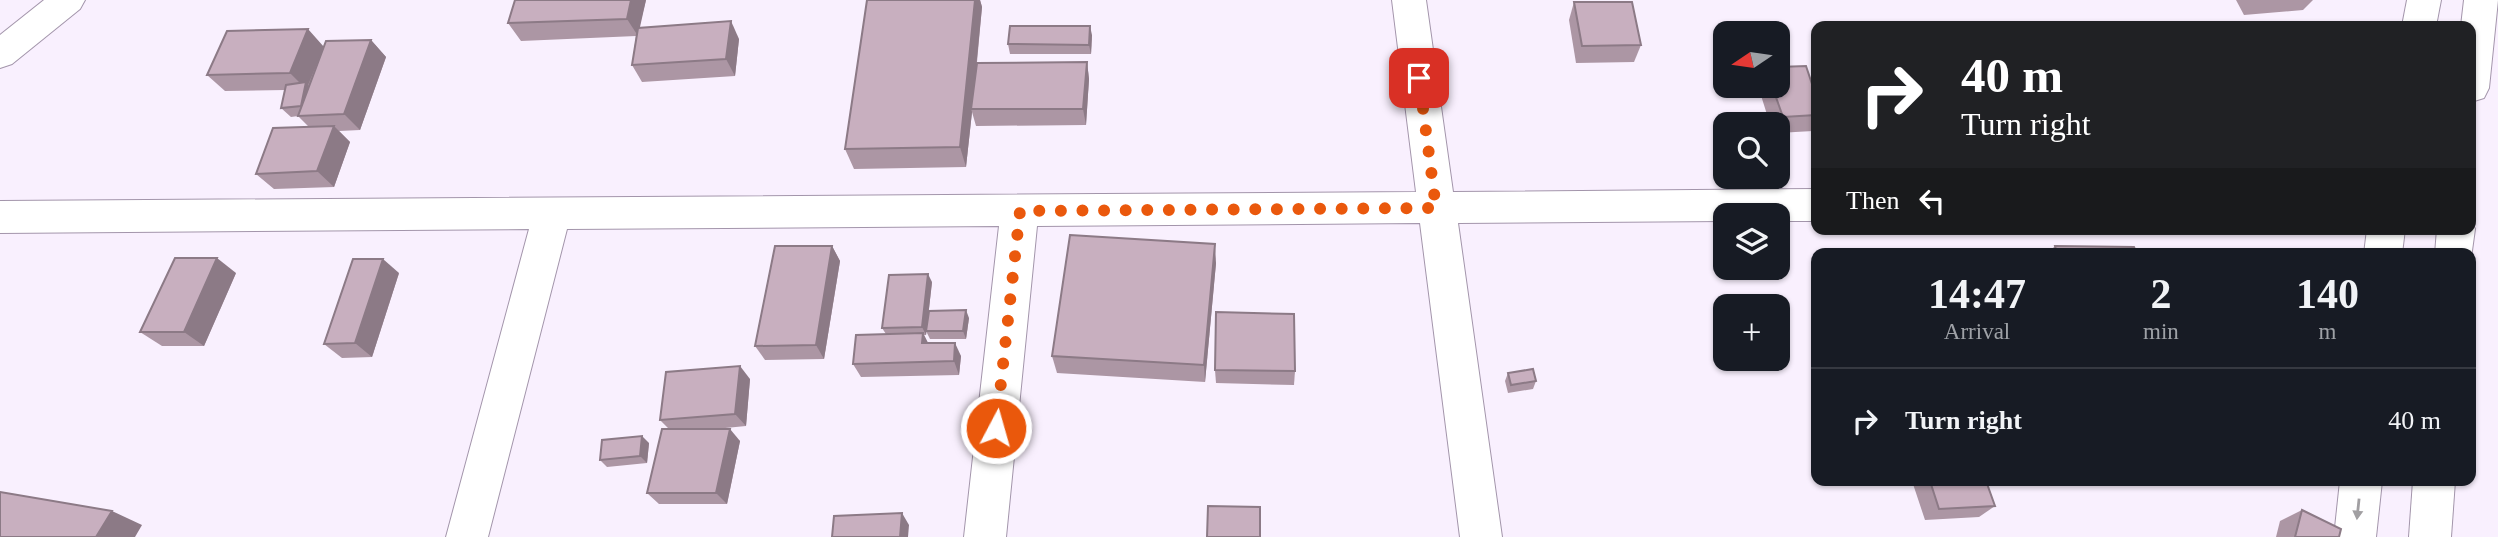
<!DOCTYPE html>
<html lang="en">
<head>
<meta charset="utf-8">
<style>
	body { margin:0; font-family:Georgia,serif; background:#242831; color:#f1f3f6; height:100vh; display:flex; flex-direction:column; font-size:26px; white-space:nowrap }
	* { box-sizing:border-box; margin:0 }
	p { font-size:23px; color:#9ea1a6 }
	.icon { flex:none; width:38px; height:38px; fill:none; stroke:currentColor; stroke-width:2; stroke-linecap:round; stroke-linejoin:round }
	.map { position:relative; flex:1; overflow:hidden }
	.details { position:absolute; left:1811px; top:248px; width:665px; height:238px; display:flex; flex-direction:column; background:#171b24; border-radius:14px; box-shadow:0 2px 5px #0004 }
	.details>* { flex:none }
	.hud { position:absolute; left:1811px; top:21px; width:665px; height:214px; border-radius:14px; box-shadow:0 2px 5px #0004; background:#202124; color:#fff; overflow:hidden }
	.needle { width:46px; rotate:257deg }
	.controls { position:absolute; left:1713px; top:21px; display:grid; gap:14px }
	.controls a { display:grid; place-items:center; width:77px; height:77px; border-radius:14px; background:#171b24; box-shadow:0 2px 5px #0004; font-size:35px }
	.pin { position:absolute; display:grid; place-items:center; width:60px; height:60px; color:#fff; margin:-30px; border-radius:14px; box-shadow:0 4px 10px #0006 }
	.me { position:absolute; width:77px; margin:-38px; rotate:6deg; stroke-linejoin:round; filter:drop-shadow(0 0 5px #0008) }
	.turn { display:flex; align-items:center; gap:24px; height:147px; padding:0 35px; font-size:32px }
	.turn .icon { width:91px; height:91px; stroke-width:2.5 }
	.turn b { display:block; font-size:49px; line-height:60px }
	.then { display:flex; align-items:center; height:66px; padding:0 35px; background:#0003; gap:14px; font-size:26px }
	.eta { display:flex; justify-content:space-evenly; align-items:center; height:119px; text-align:center }
	.eta b { font-size:42px; font-weight:700; line-height:49px }
	ul { padding:0; list-style:none }
	li { display:flex; align-items:center; gap:21px; height:105px; padding:0 35px; border-top:2px solid #363941 }
	li div { flex:1 }
	li b { display:block; font-size:26px }
	li em { font-style:normal }
	.map>svg:first-child { display:block }
</style>
</head>
<body>
<div class="map">
<svg width="2498" height="537" viewBox="0 0 2498 537">
	<rect width="100%" height="100%" fill="#f9f0fe"/>
	<g fill="none" stroke-linecap="round" stroke-linejoin="round">
		<g stroke="#a395ab" stroke-width="2">
			<g id="minor">
				<path d="M44,0H85L80,9L12,64L0,68V35Z"/>
				<path d="M1392,0H1426L1453,192L1816,189V221H1778V215H1726V221L1458,223L1502,537H1460L1420,223L1037,226L1006,537H964L999,226L567,229L488,537H446L529,229L0,233V201L1416,192Z"/>
				<path d="M2407,0H2441L2436,26H2402Z"/>
				<path d="M2464,0H2498L2489,88L2484,98L2471,102V26H2461Z"/>
				<path d="M2471,221L2475,229L2471,258V254H2435L2437,229H2471Z"/>
				<path d="M2367,229H2405L2402,254H2364Z"/>
				<path d="M2340,481H2382L2376,537H2334Z"/>
				<path d="M2413,481H2455L2451,537H2409Z"/>
			</g>
		</g>
		<use href="#minor" fill="#fff" fill-rule="evenodd"/>
	</g>
	<g fill="#ac96a4">
		<path d="M515,0H646L639,28L739,39L735,76L642,82L632,65L636,36L521,41L508,23Z"/>
		<path d="M867,0H980L982,7L976,73L1087,62L1089,79L1086,125L976,126L972,112L966,167L854,169L845,149Z"/>
		<path d="M2236,0H2313L2303,10L2244,15Z"/>
		<path d="M1574,2L1641,45L1634,62L1576,63L1569,20Z"/>
		<path d="M1092,35L1091,54H1010L1008,44Z"/>
		<path d="M371,40L386,57L360,130L339,131L350,142L334,187L274,189L256,174L309,127L298,116L291,117L281,108L285,90L225,91L207,75L324,46Z"/>
		<path d="M1758,86H1778L1816,96V124L1813,131L1778,133V124H1770Z"/>
		<path d="M832,246L840,261L824,359L765,360L755,346Z"/>
		<path d="M2055,246L2137,254H2047Z"/>
		<path d="M1216,263L1205,382L1057,373L1052,356Z"/>
		<path d="M236,273L204,346H162L140,332Z"/>
		<path d="M399,273L372,357L342,358L324,344Z"/>
		<path d="M932,282L926,335H924L928,343L961,356L959,375L861,377L853,364L886,334L882,328Z"/>
		<path d="M969,318L966,339H930L926,331Z"/>
		<path d="M1215,370L1295,371L1294,385L1216,383Z"/>
		<path d="M1508,373L1536,381L1533,389L1508,393L1505,381Z"/>
		<path d="M750,379L746,426L715,429L740,441L727,504H659L647,493L669,429L660,420Z"/>
		<path d="M649,443L647,463L607,467L600,460Z"/>
		<path d="M1912,481H1986L1995,506L1979,517L1925,520Z"/>
		<path d="M2302,510L2339,537H2276L2280,521Z"/>
	</g>
	<g fill="#8c7a86">
		<path d="M631,0H646L638,36L627,19Z"/>
		<path d="M975,0H980L982,7L972,109H971L972,112L966,167L960,147Z"/>
		<path d="M731,21L739,39L735,76L726,59Z"/>
		<path d="M1090,26L1092,35L1091,54L1089,45Z"/>
		<path d="M308,29L324,47L308,85L315,92L301,106L305,88L290,73Z"/>
		<path d="M371,40L386,57L360,130L344,114Z"/>
		<path d="M1087,62L1089,79L1086,125L1083,109Z"/>
		<path d="M334,126L350,142L334,187L317,171Z"/>
		<path d="M1215,244L1216,263L1205,382L1204,365Z"/>
		<path d="M832,246L840,261L824,359L816,345Z"/>
		<path d="M217,258L236,273L204,346L184,332Z"/>
		<path d="M383,259L399,273L372,357L355,343Z"/>
		<path d="M928,274L932,282L926,335L922,327Z"/>
		<path d="M966,310L969,318L966,339L963,331Z"/>
		<path d="M923,333L930,347L922,343Z"/>
		<path d="M955,343L961,356L959,375L954,361Z"/>
		<path d="M740,366L750,379L746,426L735,414Z"/>
		<path d="M730,429L740,441L727,504L716,493Z"/>
		<path d="M642,436L649,443L647,463L640,456Z"/>
		<path d="M112,511L142,525L135,537H96Z"/>
		<path d="M902,513L909,525L908,537H900Z"/>
	</g>
	<g fill="#c8afbf" stroke="#8c7a86" stroke-width="2">
		<path d="M515,0H631L627,19L508,23Z"/>
		<path d="M867,0H975L960,147L845,149Z"/>
		<path d="M1574,2H1632L1641,45L1582,46Z"/>
		<path d="M731,21L726,59L632,65L638,28Z"/>
		<path d="M1010,26H1090L1089,45L1008,44Z"/>
		<path d="M308,29L290,73L207,75L227,31Z"/>
		<path d="M371,40L344,114L298,116L326,41Z"/>
		<path d="M1087,62L1083,109H971L977,63Z"/>
		<path d="M1806,66L1816,96V115L1783,117L1772,86H1778V67Z"/>
		<path d="M306,82L301,106L281,108L286,85Z"/>
		<path d="M334,126L317,171L256,174L273,128Z"/>
		<path d="M1070,235L1215,244L1204,365L1052,356Z"/>
		<path d="M775,246H832L816,345L755,346Z"/>
		<path d="M2055,246L2134,247L2137,254H2057Z"/>
		<path d="M175,258H217L184,332H140Z"/>
		<path d="M353,259H383L355,343L324,344Z"/>
		<path d="M928,274L922,327L882,328L889,275Z"/>
		<path d="M966,310L963,331H926L929,311Z"/>
		<path d="M1216,312L1294,314L1295,371L1215,370Z"/>
		<path d="M923,333L922,343H955L954,361L853,364L856,335Z"/>
		<path d="M740,366L735,414L660,420L666,372Z"/>
		<path d="M1533,369L1536,381L1511,385L1508,373Z"/>
		<path d="M662,429H730L716,493H647Z"/>
		<path d="M642,436L640,456L600,460L602,440Z"/>
		<path d="M1930,481H1986L1995,506L1939,509Z"/>
		<path d="M0,492L112,511L96,537H0Z"/>
		<path d="M1208,506L1260,507V537H1207Z"/>
		<path d="M2302,510L2341,529L2339,537H2295Z"/>
		<path d="M902,513L900,537H832L834,516Z"/>
	</g>
	<defs><path id="oneway-solid" d="M-6-.8H1V-3.2L6.5 0L1 3.2V.8H-6Z" transform="scale(1.75)"/></defs>
	<use fill="#a19fa2" href="#oneway-solid" transform="translate(2358 509) rotate(96)"/>
	<g fill="none" stroke-linecap="round" stroke-linejoin="round">
		<path stroke="#ea580c" stroke-width="12" stroke-dasharray="0 21.6" d="M996,428L1020,211L1436,208L1419,78"/>
	</g>
</svg>
<div class="controls">
<a><svg class="needle" viewBox="-14 -14 28 28"><path d="M0-13l5 13h-10z" fill="#e53935"/><path d="M0 13l5-13h-10z" fill="#9ea1a6"/></svg></a>
<a><svg class="icon" aria-label="search" viewBox="0 0 24 24"><circle cx="10" cy="10" r="6"/><path d="M15 15l6 6"/></svg></a>
<a><svg class="icon" aria-label="layers" viewBox="0 0 24 24"><path d="M12 4l9 5-9 5-9-5zM3 14l9 5 9-5"/></svg></a>
<a>+</a>
</div>
<div class="pin" style="left:1419px;top:78px;background:#d93025"><svg class="icon" aria-label="arrive" viewBox="0 0 24 24"><path d="M6 21V4h12l-3 4 3 4H6"/></svg></div>
<svg class="me" style="left:996px;top:428px" viewBox="-20 -20 40 40"><circle r="17" fill="#ea580c" stroke="#fff" stroke-width="3"/><path d="M0-11L8 9 0 5-8 9z" fill="#fff"/></svg>
<div class="hud">
<div class="turn"><svg class="icon" aria-label="right" viewBox="0 0 24 24"><path d="M7 20v-9h11M14 6l5 5-5 5"/></svg><div><b>40 m</b>Turn right</div></div>
<div class="then">Then<svg class="icon" aria-label="left" viewBox="0 0 24 24"><path d="M17 20v-9H6M10 6l-5 5 5 5"/></svg></div>
</div>
<section class="details">
<div class="eta">
<div><b>14:47</b><p>Arrival</p></div>
<div><b>2</b><p>min</p></div>
<div><b>140</b><p>m</p></div>
</div>
<ul>
<li><svg class="icon" aria-label="right" viewBox="0 0 24 24"><path d="M7 20v-9h11M14 6l5 5-5 5"/></svg><div><b>Turn right</b></div><em>40 m</em></li>
</ul>
</section>
</div>
</body>
</html>
